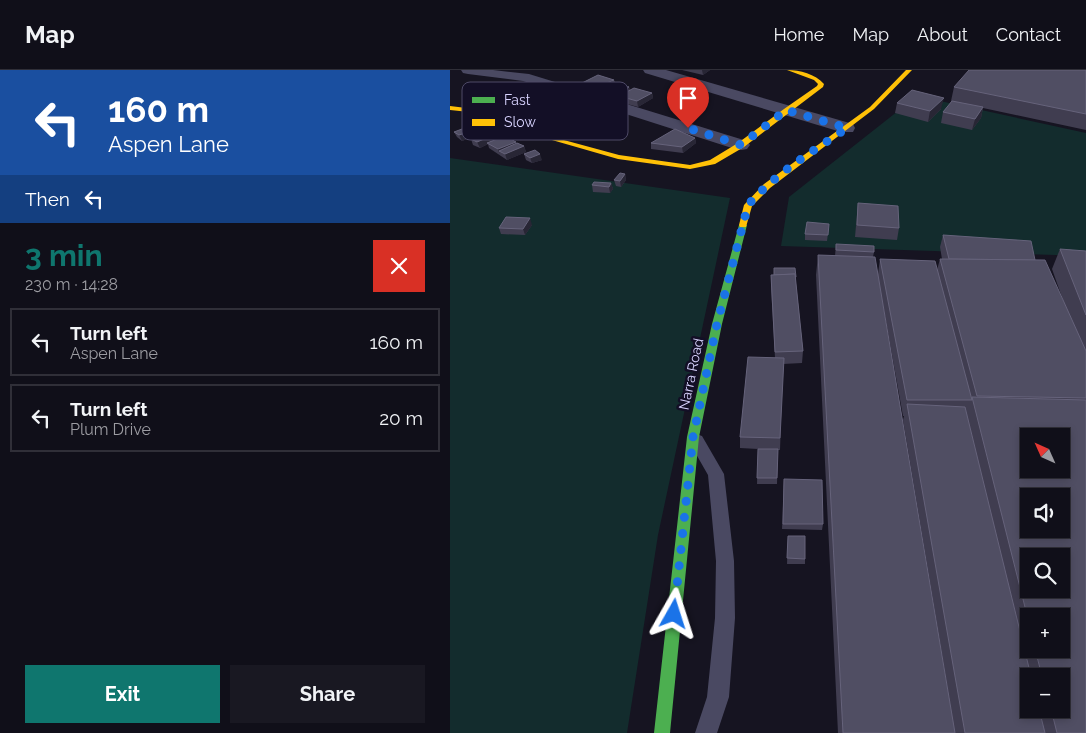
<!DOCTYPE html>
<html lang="en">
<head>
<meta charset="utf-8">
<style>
	body { margin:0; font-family:Raleway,sans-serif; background:#191822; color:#f1f3f6; height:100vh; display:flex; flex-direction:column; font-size:19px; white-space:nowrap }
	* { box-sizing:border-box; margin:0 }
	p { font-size:16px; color:#9c9ca2 }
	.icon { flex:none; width:28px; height:28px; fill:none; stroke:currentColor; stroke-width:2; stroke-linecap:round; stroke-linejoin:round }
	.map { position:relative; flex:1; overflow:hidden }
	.panel { display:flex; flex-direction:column; background:#100f19; width:450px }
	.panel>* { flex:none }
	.guide { background:#1a4fa0; color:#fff; overflow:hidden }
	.needle { width:32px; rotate:315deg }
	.buttons { position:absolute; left:570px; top:358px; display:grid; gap:10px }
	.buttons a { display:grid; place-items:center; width:50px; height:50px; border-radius:0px; background:#100f19; box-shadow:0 2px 8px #0003,0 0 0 1px #302f38; font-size:25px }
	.pin { position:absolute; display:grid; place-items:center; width:42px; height:42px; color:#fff; margin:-51px -21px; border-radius:50% 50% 50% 0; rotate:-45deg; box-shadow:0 0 5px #0007 }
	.pin .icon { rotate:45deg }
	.me { position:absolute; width:55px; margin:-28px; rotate:6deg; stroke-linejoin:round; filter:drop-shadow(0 0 4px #0008) }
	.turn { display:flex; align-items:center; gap:18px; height:105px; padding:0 25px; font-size:22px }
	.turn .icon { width:65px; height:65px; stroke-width:2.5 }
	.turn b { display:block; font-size:35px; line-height:42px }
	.then { display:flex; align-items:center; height:48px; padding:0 25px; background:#0003; gap:10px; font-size:19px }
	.round { display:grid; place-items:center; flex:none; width:52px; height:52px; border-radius:0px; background:#191822 }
	.summary { display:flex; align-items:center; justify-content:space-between; height:85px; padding:0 25px }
	h1 { font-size:30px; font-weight:700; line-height:38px; color:#0f766e }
	.primary-button { display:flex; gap:10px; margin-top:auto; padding:10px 25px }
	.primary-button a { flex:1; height:58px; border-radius:0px; background:#0f766e; color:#fff; font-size:20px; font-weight:700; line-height:58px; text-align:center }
	.primary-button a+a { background:#191822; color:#f1f3f6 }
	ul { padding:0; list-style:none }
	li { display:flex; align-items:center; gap:15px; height:68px; margin:0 10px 8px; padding:0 15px; border:2px solid #302f38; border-radius:0px }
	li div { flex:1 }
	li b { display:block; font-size:19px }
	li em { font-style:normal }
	header { display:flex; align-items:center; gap:30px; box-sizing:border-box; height:70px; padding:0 25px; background:#100f19; border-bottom:1px solid #302f38 }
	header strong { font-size:24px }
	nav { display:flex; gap:28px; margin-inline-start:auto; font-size:18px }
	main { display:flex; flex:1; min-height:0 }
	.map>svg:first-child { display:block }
</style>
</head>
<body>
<header>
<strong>Map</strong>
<nav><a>Home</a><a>Map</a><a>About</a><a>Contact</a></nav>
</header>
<main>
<section class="panel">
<div class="guide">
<div class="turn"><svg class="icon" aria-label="left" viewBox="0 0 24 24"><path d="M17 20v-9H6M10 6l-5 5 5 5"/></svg><div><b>160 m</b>Aspen Lane</div></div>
<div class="then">Then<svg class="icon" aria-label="left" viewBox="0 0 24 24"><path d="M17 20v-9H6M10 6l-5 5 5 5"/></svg></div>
</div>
<div class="summary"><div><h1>3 min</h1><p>230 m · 14:28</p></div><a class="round" style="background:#d93025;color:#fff"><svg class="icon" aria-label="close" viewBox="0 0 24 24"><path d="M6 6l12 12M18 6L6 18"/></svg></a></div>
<ul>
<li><svg class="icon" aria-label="left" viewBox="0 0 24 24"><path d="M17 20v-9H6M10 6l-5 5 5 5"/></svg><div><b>Turn left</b><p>Aspen Lane</p></div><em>160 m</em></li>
<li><svg class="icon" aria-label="left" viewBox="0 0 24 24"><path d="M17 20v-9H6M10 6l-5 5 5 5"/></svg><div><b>Turn left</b><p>Plum Drive</p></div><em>20 m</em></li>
</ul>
<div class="primary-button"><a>Exit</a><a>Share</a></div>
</section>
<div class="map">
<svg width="636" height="663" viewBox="0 0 636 663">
	<rect width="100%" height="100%" fill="#161421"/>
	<g fill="#132c2d">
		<path d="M467,26L636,63V186L331,176L339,127Z"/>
		<path d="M0,88L280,128L208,465L177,663H0Z"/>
	</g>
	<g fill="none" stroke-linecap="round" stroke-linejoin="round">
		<path fill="#4a4962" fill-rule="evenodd" d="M246,364L252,366L274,404L284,491L285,548L279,627L267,663H245L257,627L265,548L266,491L258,405L238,370L240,366Z"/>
		<g fill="#4a4962" fill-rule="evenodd">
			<path d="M11,0H43L79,4L297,71L300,75L297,79L291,80L285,79L73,11L18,4L13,3Z"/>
			<path d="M193,0H216L403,54L405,58L403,62H391L195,3Z"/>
		</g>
		<path fill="#4caf50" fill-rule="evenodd" d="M293,152L297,155L272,254L249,367L220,663H204L237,367L262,254L289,155Z"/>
		<g fill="#ffc107" fill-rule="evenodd">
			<path d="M337,0C350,0 365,4 374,14L373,17L294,77L265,94L240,99L168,89L95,68L38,44L0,40V36L41,41L99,66L169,85L240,95L260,90L288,73L334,39L367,16L368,14L364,10Z"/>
			<path d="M456,0H462L424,39L320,118L302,136L296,157H290L289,155L294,135L314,114L420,37Z"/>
		</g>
	</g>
	<g fill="#403d50" fill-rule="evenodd">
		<path d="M232,0H260L253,5Z"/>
		<path d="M636,0V60L533,38L531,48L522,60L491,53L493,42L502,31H501L504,17Z"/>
		<path d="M164,10L165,12L179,17L180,20L202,23L203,28L188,37L170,32L169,28L166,29L150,23V22L149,23L133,18L132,13Z"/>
		<path d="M88,33L131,35L112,45L89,38Z"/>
		<path d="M447,33L491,39L478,52L445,43Z"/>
		<path d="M4,62L27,65L12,71L7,67Z"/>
		<path d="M245,68L246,73L233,83L201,79V73Z"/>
		<path d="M21,69H47L67,73L74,76L76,82L57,90L39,78L38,74L30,78L23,75Z"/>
		<path d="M74,84L92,90L82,93L76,90Z"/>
		<path d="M175,104L176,110L171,117L166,116L164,110Z"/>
		<path d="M161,113L163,119L160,123L143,122L142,115Z"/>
		<path d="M408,133L449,158L447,170L405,167Z"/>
		<path d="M379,154L377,171L355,170V164Z"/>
		<path d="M82,155L75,165L51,164L49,158Z"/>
		<path d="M493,165L585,190L614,233L602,199L610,179L636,181V663H388L366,205L368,185L385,186L386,174L424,182L423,187L428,204L430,189L487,200L490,189H492L490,177ZM432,229L453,346H454L453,350L505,662ZM579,546L611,579H579ZM579,606H611V639H579Z"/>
		<path d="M324,198L346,207V213L353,281L352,293L333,294L330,380H328L327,414H307L308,379L290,378V367L325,288L321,217V205H324Z"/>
		<path d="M334,409L373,454L372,460L332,459Z"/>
		<path d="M338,466L355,489V494H337Z"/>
	</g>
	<g fill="#282635">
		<path d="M252,0H260L253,5Z"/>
		<path d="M164,10L165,15L149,18L150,22L149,23L147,17Z"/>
		<path d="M179,17L180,22L169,26V28L166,29L165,23Z"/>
		<path d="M202,23L203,28L188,37L187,31Z"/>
		<path d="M494,28L491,39L478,52L480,41Z"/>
		<path d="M130,29L131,35L112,45L110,39Z"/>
		<path d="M533,37L531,48L522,60L525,49Z"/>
		<path d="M25,60L27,65L12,71L9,65Z"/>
		<path d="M46,64L48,70L37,73L38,74L30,78L27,72Z"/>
		<path d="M245,68L246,73L233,83L232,77Z"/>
		<path d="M66,72L68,78L49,81L50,85L48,79Z"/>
		<path d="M74,76L76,82L57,90L55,84Z"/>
		<path d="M90,84L92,90L82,93L80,88Z"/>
		<path d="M175,104L176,110L171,117L170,111Z"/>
		<path d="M161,113L163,119L160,123L159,117Z"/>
		<path d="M80,148L82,155L75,165L73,159Z"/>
	</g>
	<g fill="#504e63" stroke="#66637b" fill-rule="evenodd">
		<path d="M519,0H636V44L504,17Z"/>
		<path d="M148,5L164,10L147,17L132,13Z"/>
		<path d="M163,12L179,17L165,23L149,18Z"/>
		<path d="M184,18L202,23L187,31L169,26Z"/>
		<path d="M462,20L494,28L480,41L447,33Z"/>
		<path d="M502,31L533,37L525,49L493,42Z"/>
		<path d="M20,56L25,60L9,65L4,62Z"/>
		<path d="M225,59L245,68L232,77L201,73Z"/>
		<path d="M39,61L46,64L27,72L21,69Z"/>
		<path d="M55,66L66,72L48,79L37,73Z"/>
		<path d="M67,73L74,76L55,84L49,81Z"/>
		<path d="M85,80L90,84L80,88L74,84Z"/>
		<path d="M170,103L175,104L170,111L164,110Z"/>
		<path d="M144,112L161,113L159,117L142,115Z"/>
		<path d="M408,133L448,136L449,158L407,155Z"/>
		<path d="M56,147L80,148L73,159L49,158Z"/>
		<path d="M357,152L379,154L378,165L355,164Z"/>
		<path d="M493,165L581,171L585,190L499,189Z"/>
		<path d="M386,174L424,176V182L386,180Z"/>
		<path d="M610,179L636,181V245Z"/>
		<path d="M368,185L425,187L505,663H393Z"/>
		<path d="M430,189L485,191L522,330H457Z"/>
		<path d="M490,189L595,190L636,281V328L527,326Z"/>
		<path d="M324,198H345L346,207H345V204L324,205Z"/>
		<path d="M345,204L353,281L325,282L321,205Z"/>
		<path d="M298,287L334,288L330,368L290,367Z"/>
		<path d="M522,327L636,330V663H607L601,639H611V606H592L585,579H611V546H579V553ZM579,366H611V399H579ZM579,426H611V459H579ZM579,486H611V519H579Z"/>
		<path d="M457,334L515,337L581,606H579V639H589L595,663H515Z"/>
		<path d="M308,379H328L327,408H307Z"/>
		<path d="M334,409L372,410L373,454H333Z"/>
		<path d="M338,466H355V489L337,488Z"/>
	</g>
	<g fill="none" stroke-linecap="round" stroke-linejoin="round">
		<path stroke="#1a73e8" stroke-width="9" stroke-dasharray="0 16.2" d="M224,544L243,367L267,254L298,135C326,103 362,82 397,58L336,40L291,75L238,58"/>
	</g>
	<g text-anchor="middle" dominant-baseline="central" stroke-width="5" stroke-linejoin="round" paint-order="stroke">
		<g font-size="14" fill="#d9d4ff" stroke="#130f26">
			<text transform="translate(241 304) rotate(-78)">Narra Road</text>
		</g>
	</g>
	<rect x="12" y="12" width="166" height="58" rx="8" fill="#130f26" stroke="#4e4a67" stroke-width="1"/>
	<rect x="22" y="27" width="23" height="6" fill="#4caf50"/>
	<rect x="22" y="49" width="23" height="7" fill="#ffc107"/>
	<g font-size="14" fill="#d9d4ff">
		<text x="54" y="35">Fast</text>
		<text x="54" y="57">Slow</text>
	</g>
</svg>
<div class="buttons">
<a><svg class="needle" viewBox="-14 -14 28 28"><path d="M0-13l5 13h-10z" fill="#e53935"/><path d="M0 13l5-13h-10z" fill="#9c9ca2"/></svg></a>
<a><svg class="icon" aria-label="sound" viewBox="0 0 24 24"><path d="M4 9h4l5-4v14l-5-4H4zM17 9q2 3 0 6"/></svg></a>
<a><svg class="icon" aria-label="search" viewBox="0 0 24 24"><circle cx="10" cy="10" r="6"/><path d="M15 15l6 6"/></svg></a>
<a>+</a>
<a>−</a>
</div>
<div class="pin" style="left:238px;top:58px;background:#d93025"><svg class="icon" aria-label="arrive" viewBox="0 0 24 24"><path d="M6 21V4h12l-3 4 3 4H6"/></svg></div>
<svg class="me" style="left:224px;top:544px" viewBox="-20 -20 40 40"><path d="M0-17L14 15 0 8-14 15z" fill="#1a73e8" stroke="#fff" stroke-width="4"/></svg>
</div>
</main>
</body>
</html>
